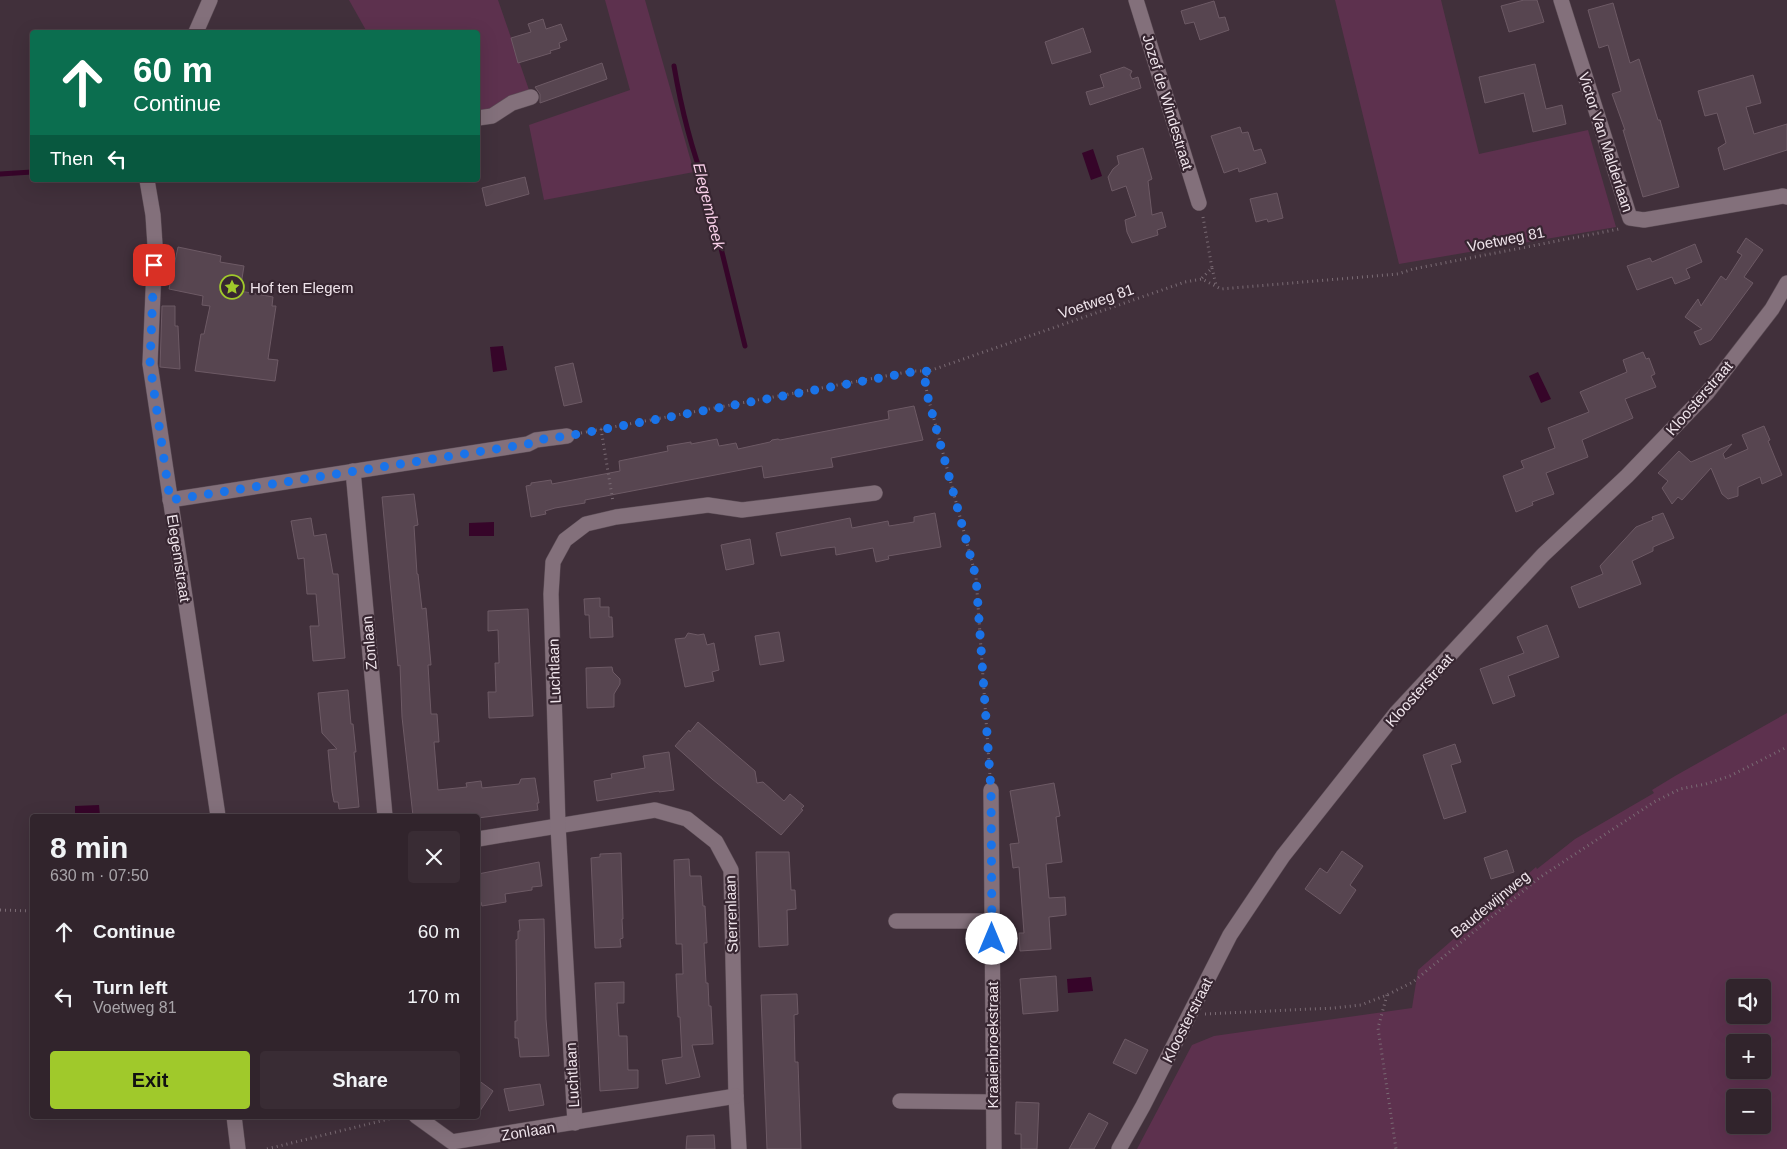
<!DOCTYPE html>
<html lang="en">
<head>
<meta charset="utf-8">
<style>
	body { margin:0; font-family:Helvetica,sans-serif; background:#392c34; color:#f1f3f6; height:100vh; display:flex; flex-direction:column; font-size:19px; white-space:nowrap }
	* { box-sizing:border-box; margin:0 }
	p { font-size:16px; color:#a8a4a9 }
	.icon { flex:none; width:28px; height:28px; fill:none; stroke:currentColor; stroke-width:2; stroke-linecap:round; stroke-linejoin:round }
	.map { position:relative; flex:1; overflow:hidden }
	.panel { position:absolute; left:30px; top:814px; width:450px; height:305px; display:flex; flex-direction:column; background:#31242c; border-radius:5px; box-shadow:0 5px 20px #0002,0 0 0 1px #4c4148 }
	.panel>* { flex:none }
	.hud { position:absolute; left:30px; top:30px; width:450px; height:152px; border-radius:5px; box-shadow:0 5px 20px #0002,0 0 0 1px #4c4148; background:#0b6e4f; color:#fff; overflow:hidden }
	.fabs { position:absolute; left:1726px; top:979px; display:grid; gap:10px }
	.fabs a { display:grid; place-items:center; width:45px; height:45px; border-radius:5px; background:#31242c; box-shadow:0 5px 20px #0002,0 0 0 1px #4c4148; font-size:25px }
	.pin { position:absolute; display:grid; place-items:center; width:42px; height:42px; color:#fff; margin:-21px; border-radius:10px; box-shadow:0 2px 8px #0006 }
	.me { position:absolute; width:55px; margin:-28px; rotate:0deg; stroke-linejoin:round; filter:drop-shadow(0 0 4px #0008) }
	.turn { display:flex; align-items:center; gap:18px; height:105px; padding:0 20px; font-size:22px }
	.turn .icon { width:65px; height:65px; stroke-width:2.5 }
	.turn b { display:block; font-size:35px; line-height:42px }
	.then { display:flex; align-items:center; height:48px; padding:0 20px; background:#0003; gap:10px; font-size:19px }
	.round { display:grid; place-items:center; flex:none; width:52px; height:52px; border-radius:5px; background:#392c34 }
	.head { display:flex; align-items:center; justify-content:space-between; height:85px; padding:0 20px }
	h1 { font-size:30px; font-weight:700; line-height:38px }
	.cta { display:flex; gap:10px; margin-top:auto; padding:10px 20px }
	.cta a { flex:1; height:58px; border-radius:5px; background:#a0c92b; color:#111; font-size:20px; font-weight:700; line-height:58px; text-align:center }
	.cta a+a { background:#392c34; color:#f1f3f6 }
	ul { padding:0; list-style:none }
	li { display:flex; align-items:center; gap:15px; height:65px; padding:0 20px }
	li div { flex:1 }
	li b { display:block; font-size:19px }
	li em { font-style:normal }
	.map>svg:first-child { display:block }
</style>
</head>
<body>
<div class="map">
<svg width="1787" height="1149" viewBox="0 0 1787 1149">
	<rect width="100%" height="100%" fill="#41303b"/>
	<g fill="#5d314e" fill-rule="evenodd">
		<path d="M349,0H498L529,90L509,96L489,109L478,111V32H367Z"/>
		<path d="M605,0H645L694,172L544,200L529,125L630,90Z"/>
		<path d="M1335,0H1441L1479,154L1588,130L1616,227L1399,264Z"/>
		<path d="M1787,713V1149H1137L1192,1045L1214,1036L1412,1008L1418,970L1536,867L1537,869L1575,839L1654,793L1652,790L1675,776ZM1735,988H1762V1015H1735ZM1762,1042V1070H1735V1042ZM1735,1098H1762V1125H1735Z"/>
	</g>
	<g fill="#360529">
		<path d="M1093,149L1102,176L1091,180L1082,153Z"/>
		<path d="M503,346L507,370L493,372L490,347Z"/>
		<path d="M1538,372L1551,399L1541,403L1529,376Z"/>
		<path d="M494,522V536H469V523Z"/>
		<path d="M99,805L100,816H75V806Z"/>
		<path d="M1091,977L1093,991L1068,993L1067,979Z"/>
	</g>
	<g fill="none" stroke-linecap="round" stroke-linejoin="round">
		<g stroke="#360529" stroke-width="5">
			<path d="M674,66C681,107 691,148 706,187L745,346"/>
			<path d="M0,174L32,172"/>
		</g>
	</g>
	<g fill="#574550" stroke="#6d5a65">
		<path d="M1524,0H1537L1544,22L1509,32L1501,6Z"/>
		<path d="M1214,1L1219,18L1225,17L1229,30L1200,40L1194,22L1185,24L1181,11Z"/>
		<path d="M1613,3L1630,63L1639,59L1658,120H1660L1679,187L1643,197L1623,130H1625L1612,94L1621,91L1608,45L1599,48L1588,10Z"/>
		<path d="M543,19L546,29L561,24L567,40L559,43L560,48L550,51L551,53L518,63L511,38L531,32L528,24Z"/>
		<path d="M1083,28L1091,52L1052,64L1045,42Z"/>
		<path d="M602,63L607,79L540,103V94L535,87Z"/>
		<path d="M1535,64L1546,109L1562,105L1566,124L1533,132L1524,93L1485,103L1479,77Z"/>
		<path d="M1124,67L1132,71L1130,75L1132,79L1138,77L1141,88L1090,105L1086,92L1104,87L1100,75Z"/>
		<path d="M1753,75L1761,103L1746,107L1754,134L1787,124V150L1724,170L1718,148L1726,143L1717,113L1705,116L1698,91Z"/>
		<path d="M1240,127L1242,133L1248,132L1254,151L1261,149L1266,163L1239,172L1238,168L1224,173L1211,136Z"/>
		<path d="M1143,148L1152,179L1148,181L1152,215L1162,212L1166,227L1157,230L1158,235L1132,243L1127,232L1125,220L1136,216L1126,186L1112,191L1108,177L1113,169L1119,164L1117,156Z"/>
		<path d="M525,177L529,194L486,206L482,188Z"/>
		<path d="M1277,193L1283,218L1268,222L1267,219L1256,222L1250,199Z"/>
		<path d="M1746,238L1763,250L1744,277L1753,283L1711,340L1700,345L1694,332L1702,329L1685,317L1698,299L1701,306L1721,276L1726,280L1742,255L1737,252Z"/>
		<path d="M1695,244L1702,262L1686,269L1690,278L1675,284L1672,277L1637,290L1627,266L1650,258L1652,262Z"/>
		<path d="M178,247L221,256L220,262L244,266L240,291L273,297L272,306H276L268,359L278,360L275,381L195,371L201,334H204L210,306L202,305L203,296L169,289Z"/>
		<path d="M162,306H175V326H178L180,369L160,367Z"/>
		<path d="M1643,352L1646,359L1649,358L1655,374L1651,376L1656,387L1625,399L1633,418L1582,440L1588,457L1546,473L1554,494L1532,502L1533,505L1516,512L1503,476L1524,468L1521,461L1555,448L1548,428L1589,412L1580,392L1627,372L1623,360Z"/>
		<path d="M573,363L582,402L564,406L555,367Z"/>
		<path d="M914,406L923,440L831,458L833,467L764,478L762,466L585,500V503L555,508L545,511L546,514L531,517L526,486L531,485V483L551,480L552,484L620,471L619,461L668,451L667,446L691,442V444L717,439L719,446L736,443L738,449L770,442L772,440L778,439L780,440L889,419L888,411Z"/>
		<path d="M1764,426L1770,440L1768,441L1782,475L1762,484L1760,477L1738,487V496L1728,499L1722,494L1711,468L1682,500L1678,497L1672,504L1662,488L1668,481L1658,473L1679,451L1691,462L1732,444L1723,454L1725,459L1748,449L1742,435Z"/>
		<path d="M414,494L418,525L414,526L417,574H418L422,609L426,608L431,665H428L431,714H437L439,742H434L438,790L467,787L466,783L481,781L482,788L519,784L521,779L535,778L539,803H537L538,810L478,818V816H413L402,717L400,665L398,666L382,497Z"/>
		<path d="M935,513L941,547L888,556L889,559L876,562L873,548L836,555L835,547L826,548L781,556L776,533L850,518L852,528L888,521L889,526L914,522V517Z"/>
		<path d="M1663,513L1674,538L1653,547V551L1632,561L1641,584L1579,608L1571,587L1603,574L1600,566L1636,527L1653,520L1652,517Z"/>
		<path d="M311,518L314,536L326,534L333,574H338L345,658L313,661L310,626H319L316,594H307L304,558L298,559L291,521Z"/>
		<path d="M750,539L754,564L726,570L721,545Z"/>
		<path d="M600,598V607H609V617H612L613,637L590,638L589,615H585L584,599Z"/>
		<path d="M528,609L533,716L489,718L488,692H496L495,663H499L498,630L488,631V611Z"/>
		<path d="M1547,625L1559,657L1508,676L1515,696L1493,704L1480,669L1524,653L1517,637Z"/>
		<path d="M779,632L784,661L760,665L755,636Z"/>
		<path d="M688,633L698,635L704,634L707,645L714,643L719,670L712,672L714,681L685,687L675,639L685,638Z"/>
		<path d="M612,667L613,672L620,679V684L614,694V707L587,708L586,668Z"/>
		<path d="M348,690L351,724H353L356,752H354L359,807L339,809L338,802H334L332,792L328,750L337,749L322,733L318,693Z"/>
		<path d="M698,722L755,771L757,783L763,782L784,801L790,794L804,806L801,809L803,810L781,835L712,779L675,746L689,730L690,732Z"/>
		<path d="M1455,744L1461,762L1451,765L1466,812L1444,819L1423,755Z"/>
		<path d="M669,752L674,790L659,792V791L597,801L594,781L612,778L611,774L645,768L643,756Z"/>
		<path d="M1054,783L1060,816L1056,817L1062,862L1046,864L1049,898L1065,897L1066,915L1049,917L1051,949L1020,951L1019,933H1024L1019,867L1013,868L1010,844L1019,843L1010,791Z"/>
		<path d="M1507,850L1514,872L1491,879L1484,858Z"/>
		<path d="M1342,851L1363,866L1350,885L1356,890L1340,914L1305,889L1320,868L1327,873Z"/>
		<path d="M756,852H789L791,890H795L796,909L787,910L788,945L759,947Z"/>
		<path d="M621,853L623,919H622L623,938L620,939L621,947L595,948L591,858L600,857V854Z"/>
		<path d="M689,859L690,876H701L703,906H705L707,943H704L706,983H708L709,1006H711L713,1044L692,1045L700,1077L666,1084L662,1060L682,1057L680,1017H678L676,974H683L682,944H676L674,860Z"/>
		<path d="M539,862L542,886L532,887V890L505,894L506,902L482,906L481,902L478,903V874Z"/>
		<path d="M544,919L546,1019L549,1056L520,1057L518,1038H515V1021H517L516,940L518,939V931H520L519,920Z"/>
		<path d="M1056,976L1058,1011L1023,1014L1020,979Z"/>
		<path d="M624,982V1003H617L619,1036H627L628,1070H638V1088L600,1091L595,983Z"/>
		<path d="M797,994L798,1014L794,1015L795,1062H798L801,1149H767L761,995Z"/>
		<path d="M1125,1039L1148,1050L1136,1074L1113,1063Z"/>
		<path d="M478,1080L493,1091L478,1114Z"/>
		<path d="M540,1084L544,1105L509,1111L504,1089Z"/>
		<path d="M1016,1102L1039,1103L1037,1149H1021V1134H1015Z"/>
		<path d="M1089,1113L1108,1123L1094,1149H1069Z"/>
		<path d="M714,1135L715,1149H686L687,1136Z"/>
	</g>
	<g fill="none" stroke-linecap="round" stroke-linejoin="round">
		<g stroke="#5c4d56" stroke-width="16">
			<g id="minor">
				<path d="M1136,0L1199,203"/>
				<path d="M1561,0L1630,218L1644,220L1783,196L1787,197"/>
				<path d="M196,32L210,0"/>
				<path d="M478,118L492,116L512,103L531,97"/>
				<path d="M147,180L153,215L155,245L150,364L218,816"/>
				<path d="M353,471L385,816"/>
				<path d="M170,500L528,444L536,440L567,436"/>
				<path d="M991,790L994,1149"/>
				<path d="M478,839L655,810L687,819L716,842L731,870L736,1096L739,1149"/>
				<path d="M896,921H992"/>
				<path d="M900,1101L992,1102"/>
				<path d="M234,1116L238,1149"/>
				<path d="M416,1116L452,1142L736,1096"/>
				<path d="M575,1123L558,826L551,594L553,562L565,540L586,524L616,517L708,505L742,510L875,493"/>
				<path d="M1119,1149L1143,1106L1230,935L1283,856L1397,712L1543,555L1627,476L1707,393L1772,309L1787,283"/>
			</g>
		</g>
		<g stroke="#7a6b74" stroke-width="3" stroke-dasharray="1 4" stroke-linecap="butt">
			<path d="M1212,268L1216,285"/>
			<path d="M1202,278L1212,268L1203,217"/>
			<path d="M929,371L925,379L927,393L976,577L990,777"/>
			<path d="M601,429L613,502"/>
			<path d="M581,433L912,371H929L1185,282L1202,279L1221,289L1398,274L1413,269L1619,229"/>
			<path d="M0,910L32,911"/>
			<path d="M1387,995L1378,1028L1396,1149"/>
			<path d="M1205,1014L1334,1008L1361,1005L1387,995L1413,982L1539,878L1654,802L1680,789L1706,784L1730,776L1787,747"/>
			<path d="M267,1149L401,1116"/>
		</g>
		<use href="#minor" stroke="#83707b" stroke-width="15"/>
	</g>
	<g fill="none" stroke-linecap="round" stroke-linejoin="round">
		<path stroke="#1a73e8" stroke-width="9" stroke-dasharray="0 16.2" d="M154,265L150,364L170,500L528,444L536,440L567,436L912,372L930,371L925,380L927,394L976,577L991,790L992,939"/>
	</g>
	<defs>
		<g id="sight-ring" transform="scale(1.25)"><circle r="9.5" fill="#372631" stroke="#a0c92b" stroke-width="1.5"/><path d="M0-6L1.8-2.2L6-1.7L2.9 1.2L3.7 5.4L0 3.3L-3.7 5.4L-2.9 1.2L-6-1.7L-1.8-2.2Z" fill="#a0c92b"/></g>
	</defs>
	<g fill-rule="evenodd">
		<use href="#sight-ring" x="232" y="287"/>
	</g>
	<g text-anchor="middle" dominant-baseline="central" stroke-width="4.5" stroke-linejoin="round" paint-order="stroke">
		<g font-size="15" fill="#efe4eb" stroke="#372631">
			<text transform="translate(1168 102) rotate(73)">Jozef de Windestraat</text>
			<text transform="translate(1606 142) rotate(72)">Victor Van Malderlaan</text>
			<text transform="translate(1506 239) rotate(-11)">Voetweg 81</text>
			<text transform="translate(1096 301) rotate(-19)">Voetweg 81</text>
			<text transform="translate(1699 398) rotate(-49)">Kloosterstraat</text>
			<text transform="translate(179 558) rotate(81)">Elegemstraat</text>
			<text transform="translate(369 643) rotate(-95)">Zonlaan</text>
			<text transform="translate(554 671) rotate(-92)">Luchtlaan</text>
			<text transform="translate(1419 690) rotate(-48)">Kloosterstraat</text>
			<text transform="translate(1490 904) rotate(-39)">Baudewijnweg</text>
			<text transform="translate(731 914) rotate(-92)">Sterrenlaan</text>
			<text transform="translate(1187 1020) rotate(-63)">Kloosterstraat</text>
			<text transform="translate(992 1045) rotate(-90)">Kraaienbroekstraat</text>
			<text transform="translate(572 1075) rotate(-93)">Luchtlaan</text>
			<text transform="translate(528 1131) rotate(-9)">Zonlaan</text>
		</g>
		<g font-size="15" fill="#efe4eb" stroke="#372631" text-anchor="start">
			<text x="250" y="287">Hof ten Elegem</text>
		</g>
		<g font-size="16" font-style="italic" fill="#f7cee7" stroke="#372631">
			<text transform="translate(709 206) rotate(76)">Elegembeek</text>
		</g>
	</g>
</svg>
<div class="fabs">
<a><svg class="icon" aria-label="sound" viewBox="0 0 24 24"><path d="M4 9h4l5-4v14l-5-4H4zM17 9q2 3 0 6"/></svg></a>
<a>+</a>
<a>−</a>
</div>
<div class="pin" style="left:154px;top:265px;background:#d93025"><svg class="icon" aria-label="arrive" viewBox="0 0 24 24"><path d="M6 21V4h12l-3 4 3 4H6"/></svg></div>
<svg class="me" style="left:992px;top:939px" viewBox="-20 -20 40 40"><circle r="19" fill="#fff"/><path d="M0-13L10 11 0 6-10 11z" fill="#1a73e8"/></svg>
<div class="hud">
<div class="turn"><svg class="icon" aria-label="ahead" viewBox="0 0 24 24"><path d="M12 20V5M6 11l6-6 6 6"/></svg><div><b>60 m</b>Continue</div></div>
<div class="then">Then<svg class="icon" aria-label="left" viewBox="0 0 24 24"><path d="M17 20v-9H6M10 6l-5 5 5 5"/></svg></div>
</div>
<section class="panel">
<div class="head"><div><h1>8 min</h1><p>630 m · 07:50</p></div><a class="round"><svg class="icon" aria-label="close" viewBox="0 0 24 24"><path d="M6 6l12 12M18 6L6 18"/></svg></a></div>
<ul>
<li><svg class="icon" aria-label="ahead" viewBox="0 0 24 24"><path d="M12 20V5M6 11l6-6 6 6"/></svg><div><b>Continue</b></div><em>60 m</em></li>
<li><svg class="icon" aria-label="left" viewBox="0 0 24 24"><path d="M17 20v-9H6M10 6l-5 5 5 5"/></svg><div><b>Turn left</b><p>Voetweg 81</p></div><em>170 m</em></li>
</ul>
<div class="cta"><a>Exit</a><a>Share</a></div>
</section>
</div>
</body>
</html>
